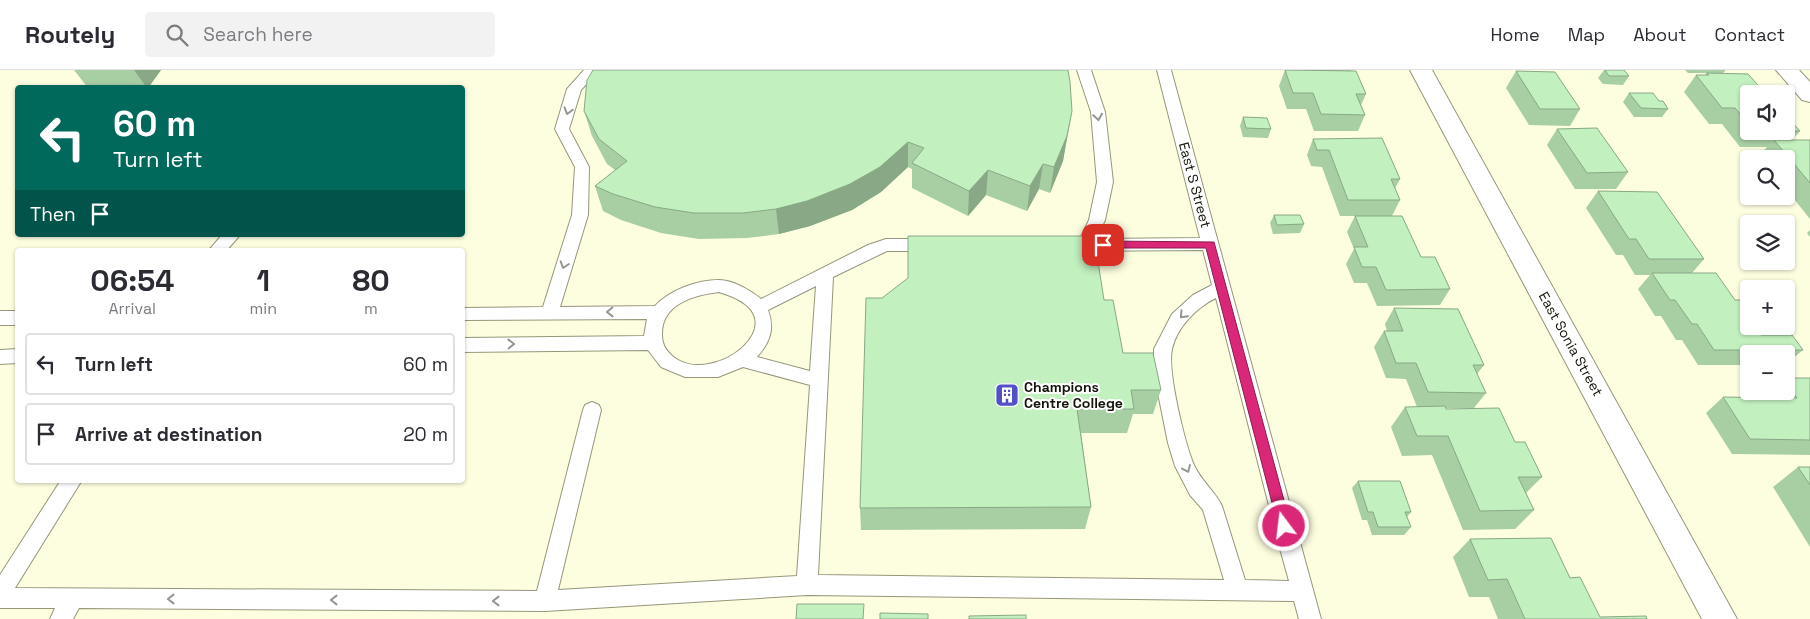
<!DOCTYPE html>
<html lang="en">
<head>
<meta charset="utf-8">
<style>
	body { margin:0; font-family:"Space Grotesk",sans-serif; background:#f2f2f3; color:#2b2b33; height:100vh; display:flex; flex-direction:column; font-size:19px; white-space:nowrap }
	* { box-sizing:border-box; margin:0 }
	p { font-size:16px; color:#7c7c81 }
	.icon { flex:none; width:28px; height:28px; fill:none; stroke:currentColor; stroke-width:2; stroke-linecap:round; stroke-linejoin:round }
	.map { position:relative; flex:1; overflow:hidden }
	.sheet { position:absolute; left:15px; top:178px; width:450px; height:235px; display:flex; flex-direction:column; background:#fff; border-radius:5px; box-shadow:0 1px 4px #0004 }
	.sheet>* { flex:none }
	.top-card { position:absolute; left:15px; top:15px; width:450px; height:152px; border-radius:5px; box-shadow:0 1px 4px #0004; background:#00695c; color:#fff; overflow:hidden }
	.controls { position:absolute; left:1740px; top:15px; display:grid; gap:10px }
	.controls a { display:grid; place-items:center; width:55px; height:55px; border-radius:5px; background:#fff; box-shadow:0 1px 4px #0004; font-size:25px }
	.pin { position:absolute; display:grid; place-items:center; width:42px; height:42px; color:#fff; margin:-21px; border-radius:10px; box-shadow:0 2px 8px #0006 }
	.me { position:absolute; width:55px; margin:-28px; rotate:345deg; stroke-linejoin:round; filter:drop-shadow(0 0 4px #0008) }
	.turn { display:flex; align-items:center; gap:18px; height:105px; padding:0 15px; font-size:22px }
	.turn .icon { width:65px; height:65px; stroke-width:2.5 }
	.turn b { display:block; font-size:35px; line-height:42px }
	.then { display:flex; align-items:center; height:48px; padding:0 15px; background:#0003; gap:10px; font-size:19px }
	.eta { display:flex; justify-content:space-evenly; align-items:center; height:85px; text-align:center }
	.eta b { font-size:30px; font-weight:800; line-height:35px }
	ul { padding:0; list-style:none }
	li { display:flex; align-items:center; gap:15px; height:62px; margin:0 10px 8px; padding:0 5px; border:2px solid #e1e1e2; border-radius:5px }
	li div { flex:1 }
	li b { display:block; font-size:19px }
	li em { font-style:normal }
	header { display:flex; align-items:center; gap:30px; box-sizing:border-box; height:70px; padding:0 25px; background:#fff; border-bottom:1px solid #e1e1e2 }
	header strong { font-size:24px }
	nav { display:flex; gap:28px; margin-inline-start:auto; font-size:18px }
	.search { width:350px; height:45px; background:#f2f2f3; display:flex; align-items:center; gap:12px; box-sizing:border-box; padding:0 18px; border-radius:5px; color:#7c7c81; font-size:19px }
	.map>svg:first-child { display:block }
</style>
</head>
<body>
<header>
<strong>Routely</strong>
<div class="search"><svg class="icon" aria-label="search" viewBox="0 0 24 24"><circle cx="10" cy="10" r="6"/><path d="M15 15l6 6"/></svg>Search here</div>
<nav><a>Home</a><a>Map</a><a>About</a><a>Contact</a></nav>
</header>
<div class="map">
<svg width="1810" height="549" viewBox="0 0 1810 549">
	<rect width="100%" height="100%" fill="#fdfee0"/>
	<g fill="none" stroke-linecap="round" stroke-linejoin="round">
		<g stroke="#96967b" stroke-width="2">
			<g id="lane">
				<path d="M584,0H599L581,20L569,59L589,97L588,145L560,237L655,236C670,220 697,210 719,210C733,210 750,220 761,229L868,175L886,169H930L936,171L938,175L936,179L930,181H887L833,207L818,505L1224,510L1203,440L1190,425L1175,396L1168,373L1154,303V279L1172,244L1193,225L1212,215L1203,180L1071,181L1065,179L1063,175L1065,171L1080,169L1089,150L1097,112L1091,42L1077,0H1091L1105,42L1113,112L1105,150L1096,169L1200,168L1157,0H1171L1321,549H1299L1294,531L807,525L545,541L79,538L73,549H50L55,538H0V505L61,410H82L15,518L537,521L583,340L585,335L592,332L599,335L601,340L558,520L797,506L810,315L743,297L718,307H685L661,297L648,280L462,282V268L644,266L647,249L462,250V238L543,237L572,145L575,97L555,59L567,19ZM816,216L810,301L757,287C770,272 775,259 768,240ZM719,222C725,224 732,226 737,229C790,256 717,312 678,290C668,284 662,276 662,265C661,234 694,225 719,222ZM1216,228L1279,475L1289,511L1245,510L1222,436C1215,421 1201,411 1194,395C1185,374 1167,301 1172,279C1177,257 1197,237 1216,228Z"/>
				<path d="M222,165H240L227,180H209Z"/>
				<rect x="0" y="241" width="18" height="14"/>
				<path d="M18,279V293L0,294V280Z"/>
			</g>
		</g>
		<g stroke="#96967b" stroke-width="2">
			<g id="street">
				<path d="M1410,0H1432L1737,549H1702Z"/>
				<path d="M1776,0H1799L1810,12V32L1802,30Z"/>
			</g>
		</g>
		<use href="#lane" fill="#fff" fill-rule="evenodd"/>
		<use href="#street" fill="#fff" fill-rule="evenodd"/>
	</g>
	<g fill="#a8cea4">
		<path d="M74,0H161L148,18H88Z"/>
		<path d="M1285,0H1351V1L1366,24L1361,35L1365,45L1358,61H1314L1306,39H1287L1279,16Z"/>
		<path d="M1604,0H1624L1629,6L1623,15L1603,14L1598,8Z"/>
		<path d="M1685,0H1726L1723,3L1749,24V61H1786V46L1800,61L1792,70H1810V149L1786,119V89H1761L1759,86L1767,77H1740L1722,54H1709L1684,22L1696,5H1705L1706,3H1688Z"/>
		<path d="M1516,1L1580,39L1570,56L1529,55L1506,18Z"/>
		<path d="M1629,23L1659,31L1668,39L1662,47H1634L1623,32Z"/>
		<path d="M584,41L1067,67L1063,91L1050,123L1039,119L1027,141L986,125L968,146L912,118V99L908,97L881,122L852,140L810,156L779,164L747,168L699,169L661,163L621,150L603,141L595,116L615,100L607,94L592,66Z"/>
		<path d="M1243,47L1271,59L1268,68L1243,67L1240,56Z"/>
		<path d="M1557,59L1628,102L1616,119H1575L1547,75Z"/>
		<path d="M1313,69L1400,109L1395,118L1400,130L1392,146L1421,187L1450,219L1440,235L1377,236L1367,213H1354L1346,194L1354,179L1347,162L1355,146H1340L1322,97L1311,96L1307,85Z"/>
		<path d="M1598,121L1704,189L1692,203L1749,256H1767L1760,263L1761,265L1803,280L1786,294V284H1749V295H1698L1682,270H1676L1661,246H1655L1638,219L1650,205H1635L1623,185H1616L1586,138Z"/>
		<path d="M1274,145L1304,154L1300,163L1273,164L1270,153Z"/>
		<path d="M1810,160V167L1807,163Z"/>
		<path d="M882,228L1104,230L1123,283L1161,320L1153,344H1133L1127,363H1081L1091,437L1085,459L861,460L860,438Z"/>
		<path d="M1394,238L1484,295L1477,304L1486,323L1474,338H1445L1446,339L1515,372L1542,407L1526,423L1534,440L1515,459L1463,460L1432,385L1402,386L1391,357L1405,337H1417L1406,309L1386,308L1374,277L1384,261H1387L1385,254Z"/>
		<path d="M1786,308H1810V385L1732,384L1706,343L1723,327L1768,328L1765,323L1768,321H1786Z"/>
		<path d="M1798,397H1810V477L1773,417Z"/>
		<path d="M1358,411L1411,442L1407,447L1411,457L1404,465H1372L1367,450H1362L1352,418Z"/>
		<path d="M1470,469L1570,508L1600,547L1647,549H1498L1489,527H1469L1453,487Z"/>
	</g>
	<g fill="#88a886">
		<path d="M134,0H161L148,18H147Z"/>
		<path d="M1072,41L1063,91L1050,123L1054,97Z"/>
		<path d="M908,72V97L881,122L852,140L810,156L779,164L776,139Z"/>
		<path d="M1043,94L1039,119L1027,141L1030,116Z"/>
		<path d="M988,100L986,125L968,146L969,121Z"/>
	</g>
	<g fill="#c3f0bf" stroke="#88a886">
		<path d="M593,0H1068L1070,12L1072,41L1067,66L1054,97L1043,94L1030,116L988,100L969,121L912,93L924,78L908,72L880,97L850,114L807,131L776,139L743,143H694L655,137L613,124L595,116L627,91L599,69L584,41L587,10Z"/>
		<path d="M1285,0L1356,1L1366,24H1356L1365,45L1321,44L1313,23H1293Z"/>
		<path d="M1605,0H1624L1629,6H1609Z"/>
		<path d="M1516,1L1555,2L1580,39H1540Z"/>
		<path d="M1707,3L1748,4L1766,24H1749V54L1735,38H1722L1696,5H1709Z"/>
		<path d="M1629,23H1653L1659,31H1663L1668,39L1641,38Z"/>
		<path d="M1786,46L1800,61H1786Z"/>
		<path d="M1243,47L1267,48L1271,59L1246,58Z"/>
		<path d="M1597,58L1628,102L1587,103L1557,59Z"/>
		<path d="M1382,68L1400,109H1391L1400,130H1348L1329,80H1317L1313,69Z"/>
		<path d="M1774,70H1810V113Z"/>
		<path d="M1598,121L1657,122L1704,189H1649L1636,169H1629Z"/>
		<path d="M1274,145H1300L1304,154L1277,155Z"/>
		<path d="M1355,146H1402L1421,187H1435L1450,219L1386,220L1376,197H1362L1354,177H1368Z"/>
		<path d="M908,166H1094L1104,230H1113L1123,283H1153L1161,320H1131L1134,339H1077L1091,437L860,438L866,228H882L908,208Z"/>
		<path d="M1652,203H1716L1735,230H1749V256H1755L1761,265H1792L1803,280H1714L1697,254H1692L1675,230H1670Z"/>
		<path d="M1394,238L1458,239L1484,295H1473L1486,323L1428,322L1416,293H1396L1384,261H1403Z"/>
		<path d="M1786,308H1810V370L1750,369L1723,327L1797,328L1786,313Z"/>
		<path d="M1445,336L1446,339L1499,338L1515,372H1525L1542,407H1518L1534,440L1480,441L1448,366H1417L1405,337Z"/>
		<path d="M1798,397H1810V415Z"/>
		<path d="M1358,411H1400L1411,442H1405L1411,457H1378L1373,442H1368Z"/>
		<path d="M1551,468L1570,508L1580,507L1600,547L1646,546L1647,549H1525L1507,509L1488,510L1470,469Z"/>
		<path d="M797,534H864L863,549H796Z"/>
		<path d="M880,543L928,544V549H880Z"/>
		<path d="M1026,545V549H969V546Z"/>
	</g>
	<defs><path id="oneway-chevron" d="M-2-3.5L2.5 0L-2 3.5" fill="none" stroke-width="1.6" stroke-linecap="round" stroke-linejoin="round" transform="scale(1.25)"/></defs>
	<g stroke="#959591">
		<use href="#oneway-chevron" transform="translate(568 41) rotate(106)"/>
		<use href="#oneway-chevron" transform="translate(1098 47) rotate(81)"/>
		<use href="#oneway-chevron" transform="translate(564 195) rotate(108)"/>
		<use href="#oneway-chevron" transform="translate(610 242) rotate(179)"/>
		<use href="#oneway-chevron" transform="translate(1183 245) rotate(133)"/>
		<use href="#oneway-chevron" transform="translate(511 274) rotate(-1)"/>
		<use href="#oneway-chevron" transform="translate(1187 399) rotate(65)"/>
		<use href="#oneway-chevron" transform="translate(171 529) rotate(-180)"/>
		<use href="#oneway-chevron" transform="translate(334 530) rotate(-180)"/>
		<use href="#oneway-chevron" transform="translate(496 531) rotate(-180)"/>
	</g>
	<path fill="#db2777" stroke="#8e194d" d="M1103,171L1214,172L1291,456L1289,460L1284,462L1280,460L1278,456L1206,178H1103L1098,175Z"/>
	<defs>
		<g id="building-square" transform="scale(1.25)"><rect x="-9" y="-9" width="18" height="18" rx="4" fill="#5250c7" stroke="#fff"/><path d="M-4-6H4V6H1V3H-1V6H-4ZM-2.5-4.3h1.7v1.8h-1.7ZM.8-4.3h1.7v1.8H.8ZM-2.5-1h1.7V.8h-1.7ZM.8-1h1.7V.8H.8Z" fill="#fff"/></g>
	</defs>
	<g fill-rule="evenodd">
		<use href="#building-square" x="1007" y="325"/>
	</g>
	<g text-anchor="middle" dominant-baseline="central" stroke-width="4" stroke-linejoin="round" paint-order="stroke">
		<g font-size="14" fill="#14140a" stroke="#fff">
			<text transform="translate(1195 115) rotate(75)">East S Street</text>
			<text transform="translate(1571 274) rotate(61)">East Sonia Street</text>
		</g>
		<g font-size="14" font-weight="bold" fill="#14140a" stroke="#fff" text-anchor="start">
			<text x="1024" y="317">Champions<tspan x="1024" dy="16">Centre College</tspan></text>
		</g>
	</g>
</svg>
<div class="controls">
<a><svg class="icon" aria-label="sound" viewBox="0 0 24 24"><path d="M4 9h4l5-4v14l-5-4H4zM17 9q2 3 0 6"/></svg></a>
<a><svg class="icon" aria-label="search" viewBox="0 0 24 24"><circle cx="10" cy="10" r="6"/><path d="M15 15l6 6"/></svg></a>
<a><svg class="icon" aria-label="layers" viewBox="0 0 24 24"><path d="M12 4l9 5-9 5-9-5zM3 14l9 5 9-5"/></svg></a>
<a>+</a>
<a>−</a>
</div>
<div class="pin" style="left:1103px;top:175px;background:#d93025"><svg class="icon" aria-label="arrive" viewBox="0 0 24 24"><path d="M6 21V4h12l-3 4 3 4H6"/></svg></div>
<svg class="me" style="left:1284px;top:456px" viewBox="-20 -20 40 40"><circle r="17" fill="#db2777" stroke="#fff" stroke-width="3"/><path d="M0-11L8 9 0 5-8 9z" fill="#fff"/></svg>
<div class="top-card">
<div class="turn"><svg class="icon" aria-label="left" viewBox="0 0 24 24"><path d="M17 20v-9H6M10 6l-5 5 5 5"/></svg><div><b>60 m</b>Turn left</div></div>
<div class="then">Then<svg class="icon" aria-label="arrive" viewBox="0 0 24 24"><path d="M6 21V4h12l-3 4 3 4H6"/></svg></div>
</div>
<section class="sheet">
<div class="eta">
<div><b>06:54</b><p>Arrival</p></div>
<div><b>1</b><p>min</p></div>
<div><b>80</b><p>m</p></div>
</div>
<ul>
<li><svg class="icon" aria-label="left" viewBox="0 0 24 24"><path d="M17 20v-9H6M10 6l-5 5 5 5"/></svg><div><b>Turn left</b></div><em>60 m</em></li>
<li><svg class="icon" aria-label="arrive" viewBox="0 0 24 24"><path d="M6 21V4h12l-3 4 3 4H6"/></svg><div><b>Arrive at destination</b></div><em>20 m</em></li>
</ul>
</section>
</div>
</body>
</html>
